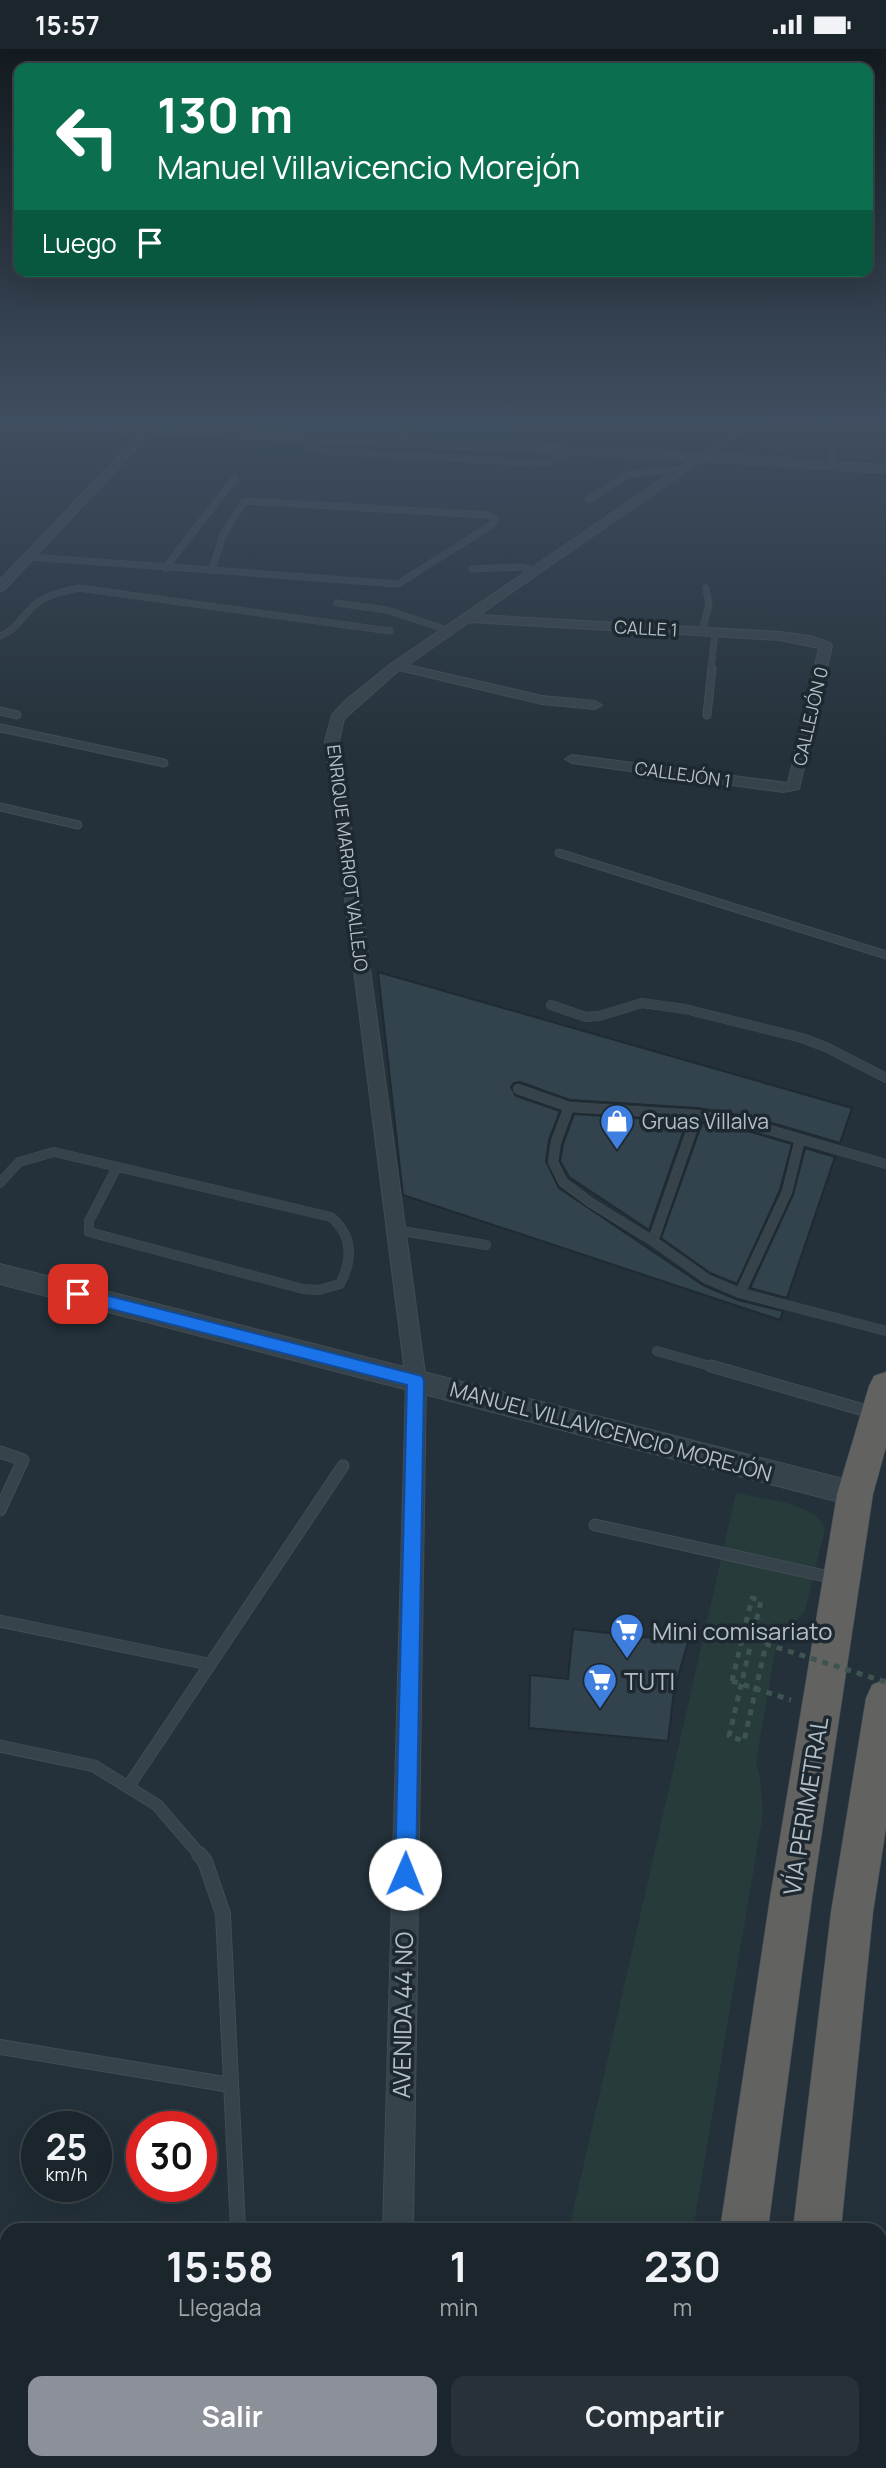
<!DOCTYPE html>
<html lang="es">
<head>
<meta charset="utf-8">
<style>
	body { margin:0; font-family:Manrope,sans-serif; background:#283138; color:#f1f3f6; height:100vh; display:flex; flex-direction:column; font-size:26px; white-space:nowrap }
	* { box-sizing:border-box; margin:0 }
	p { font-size:23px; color:#a0a5a9 }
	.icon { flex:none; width:38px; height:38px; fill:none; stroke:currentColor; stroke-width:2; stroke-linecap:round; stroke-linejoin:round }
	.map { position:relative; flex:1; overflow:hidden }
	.drawer { position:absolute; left:0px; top:2174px; width:887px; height:247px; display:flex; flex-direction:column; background:#1b252c; border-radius:21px 21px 0 0; box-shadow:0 7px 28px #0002,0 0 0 2px #394248 }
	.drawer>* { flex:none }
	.hud { position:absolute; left:14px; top:14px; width:859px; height:214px; border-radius:14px; box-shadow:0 7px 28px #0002,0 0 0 2px #394248; background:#0b6e4f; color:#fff; overflow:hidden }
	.speed { position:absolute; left:21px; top:2062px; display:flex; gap:14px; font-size:35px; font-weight:700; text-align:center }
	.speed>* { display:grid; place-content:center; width:91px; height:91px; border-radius:50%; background:#1b252c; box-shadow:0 7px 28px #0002,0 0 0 2px #394248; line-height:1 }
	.speed small { font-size:18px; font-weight:400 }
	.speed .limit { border:10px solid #d22; background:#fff; color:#111 }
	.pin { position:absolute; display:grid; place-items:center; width:60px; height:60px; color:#fff; margin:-30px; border-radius:14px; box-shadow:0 4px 10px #0006 }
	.me { position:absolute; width:77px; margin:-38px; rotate:1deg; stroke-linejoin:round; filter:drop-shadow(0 0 5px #0008) }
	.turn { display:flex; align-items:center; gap:24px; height:147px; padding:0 28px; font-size:32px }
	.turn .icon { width:91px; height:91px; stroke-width:2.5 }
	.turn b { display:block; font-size:49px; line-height:60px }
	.then { display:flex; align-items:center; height:66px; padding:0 28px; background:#0003; gap:14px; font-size:26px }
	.eta { display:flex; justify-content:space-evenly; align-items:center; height:119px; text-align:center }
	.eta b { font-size:42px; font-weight:700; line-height:49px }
	.primary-button { display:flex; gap:14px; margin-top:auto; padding:14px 28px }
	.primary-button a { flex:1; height:80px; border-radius:14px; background:#8c9099; color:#fff; font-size:28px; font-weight:700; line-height:80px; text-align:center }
	.primary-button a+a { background:#283138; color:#f1f3f6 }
	.status { display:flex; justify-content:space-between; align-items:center; height:49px; padding:0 35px; background:#1b252c; direction:ltr }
	.status svg { height:19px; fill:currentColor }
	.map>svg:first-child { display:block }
</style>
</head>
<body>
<div class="status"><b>15:57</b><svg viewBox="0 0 49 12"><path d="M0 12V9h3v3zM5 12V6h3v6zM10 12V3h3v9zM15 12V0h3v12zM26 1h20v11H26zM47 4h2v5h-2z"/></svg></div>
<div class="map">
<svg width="886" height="2419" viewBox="0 0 886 2419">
	<rect width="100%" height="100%" fill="#24313a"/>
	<path fill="#2f303c" d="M774,373H886V412L788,405L759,398L753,387Z"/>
	<g fill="#263b3a">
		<path d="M736,1444C762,1450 816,1453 825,1480L805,1561L794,1575H780L756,1713L760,1727L763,1765L693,2180H569Z"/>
		<path d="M517,2413H653L652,2419H515Z"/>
	</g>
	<g fill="#33434e" stroke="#1f2a32" stroke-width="2">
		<path d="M378,923L852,1059L840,1094L755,1069L698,1059L570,1051L520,1033L514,1034L511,1038L516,1047L560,1062L549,1091L546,1112L559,1139L703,1236L738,1251L783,1262L780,1271L403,1146Z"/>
		<path d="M574,1065L687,1072L649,1181L569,1128L560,1112L563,1095Z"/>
		<path d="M702,1074L751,1083L792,1095L780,1141L737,1235L710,1224L661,1189Z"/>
		<path d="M805,1099L835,1108L787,1249L750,1239L793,1146Z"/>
		<path d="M573,1580L688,1593L674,1642L668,1692L529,1679L530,1626L568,1630Z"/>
	</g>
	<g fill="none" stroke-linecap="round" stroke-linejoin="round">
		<g stroke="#414c54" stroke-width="7">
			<g id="service-far4">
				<path d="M827,373L833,377L832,417"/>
				<path d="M178,382L192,373"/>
				<path d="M305,389L313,400L322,402L536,414L549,413L575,401"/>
				<path d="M589,450L629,425L683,420"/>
				<path d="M247,452L487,466L495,469L493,475L398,535L212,521L223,486L243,454Z"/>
				<path d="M28,508L212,521"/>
				<path d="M165,519L235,429"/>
				<path d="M472,520L519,518L535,521"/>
				<path d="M337,554L387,561L447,581"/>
				<path d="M702,582L709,555L706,539"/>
				<path d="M0,587C15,583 24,564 37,554C50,545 64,542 79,539L390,582"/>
				<path d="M711,620L715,583"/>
			</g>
		</g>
		<g stroke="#414c54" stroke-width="9">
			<g id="service-far3">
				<path d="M0,662L17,666"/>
				<path d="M707,666L712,619"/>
				<path d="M0,679L164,714"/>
				<path d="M0,758L78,776"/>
				<path d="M559,804L886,906"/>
			</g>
		</g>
		<g stroke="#414c54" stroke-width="10">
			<g id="service-far2">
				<path d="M551,956L586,968L599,967L642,954L685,960L802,989L828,999L886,1029"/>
				<path d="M518,1040L569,1058L697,1066L753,1076L800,1090L787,1143L740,1244"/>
				<path d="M569,1058L556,1093L553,1113L563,1133L591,1154L653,1192L707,1230L740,1244L886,1282"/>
				<path d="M800,1090L886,1115"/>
				<path d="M0,1134L19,1113L54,1103L331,1168C353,1187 353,1210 340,1235L319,1241L303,1240L89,1183V1172L117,1118"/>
				<path d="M396,1181L486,1196"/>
				<path d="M653,1192L697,1066"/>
				<path d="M657,1302L717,1319"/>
			</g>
		</g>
		<g stroke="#414c54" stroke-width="13">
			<g id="service-far1">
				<path d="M711,1317L874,1364"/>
				<path d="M0,1403L23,1411L0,1461"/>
				<path d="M595,1476L834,1529"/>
				<path d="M0,1572L208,1615"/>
				<path d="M0,1697L94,1717L157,1756L201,1807"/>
				<path d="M128,1738L343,1417"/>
			</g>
		</g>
		<g stroke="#414c54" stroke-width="16">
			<g id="service">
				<path d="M199,1805L205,1812L223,1865L238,2180"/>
				<path d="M0,1998L230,2036"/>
			</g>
		</g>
		<g stroke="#414c54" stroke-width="2">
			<g id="minor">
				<path d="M151,373H161L4,541L0,542V531Z"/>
				<path d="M411,373H422L398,395H390V391Z"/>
				<path d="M746,373H757L479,566L780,583L810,587L830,594L832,597L799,740L783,743L572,714L565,710L572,706L788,734L819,599L780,591L469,573L408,616L542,647L595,652L602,656L595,660L542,655L399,621L344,670L339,692L426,1332L413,2180H383L406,1332L325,692L332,666L346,651L392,614Z"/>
				<path d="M0,2226L7,2229V2259L0,2256Z"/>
				<rect x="377" y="2413" width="32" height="6"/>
			</g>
		</g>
		<g stroke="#414c54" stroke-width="2">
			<g id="tertiary">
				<path d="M0,373H70L701,404L886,416V424L701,412L0,377Z"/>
				<path d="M0,1215L855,1433L865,1436L869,1445L865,1454L855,1457L0,1235Z"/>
			</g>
		</g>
		<g stroke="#414c54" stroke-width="2">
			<path id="secondary" d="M886,2304V2419H856V2413H880V2306Z"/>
		</g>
		<g stroke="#434e56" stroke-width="1">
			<g id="trunk">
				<path d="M886,1323V1398L873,1445L812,1849L768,2180H720L770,1849L837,1445L869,1337L874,1327Z"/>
				<path d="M886,1630V1779L873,1863L841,2180H793L831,1863L866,1649L872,1636Z"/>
				<rect x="685" y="2413" width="52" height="6"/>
				<path d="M765,2413H817L816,2419H764Z"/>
			</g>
		</g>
		<path stroke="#3e5452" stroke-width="5" stroke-dasharray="6 6" stroke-linecap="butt" d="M732,1632L791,1651"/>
		<use href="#service-far4" stroke="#37434b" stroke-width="6"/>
		<use href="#service-far3" stroke="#37434b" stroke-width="7"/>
		<use href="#service-far2" stroke="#37434b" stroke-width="9"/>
		<use href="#service-far1" stroke="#37434b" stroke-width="11"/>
		<use href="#service" stroke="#37434b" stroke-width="14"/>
		<use href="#minor" fill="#37434b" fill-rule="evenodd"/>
		<use href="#tertiary" fill="#37434b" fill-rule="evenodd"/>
		<use href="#secondary" fill="#46535e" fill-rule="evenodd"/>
		<use href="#trunk" fill="#626260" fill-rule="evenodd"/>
		<path stroke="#3e5452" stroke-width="5" stroke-dasharray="6 6" stroke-linecap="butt" d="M732,1632L752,1549L761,1552L729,1687L744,1692L766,1595L886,1633"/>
	</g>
	<linearGradient id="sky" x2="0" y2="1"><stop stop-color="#141b20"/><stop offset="0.52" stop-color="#3f4e60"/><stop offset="1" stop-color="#3f4e60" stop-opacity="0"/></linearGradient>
	<rect width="886" height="711" fill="url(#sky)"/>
	<path fill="#1a73e8" stroke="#114b97" stroke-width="2" d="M78,1239L422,1327L424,1332L416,1825L413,1832L405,1835L398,1832L395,1825L407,1336L72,1250L70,1245L72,1241Z"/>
	<defs>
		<g id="shop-pin" transform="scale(1.75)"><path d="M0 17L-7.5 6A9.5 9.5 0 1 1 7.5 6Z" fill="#3f7fe0" stroke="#1d2830"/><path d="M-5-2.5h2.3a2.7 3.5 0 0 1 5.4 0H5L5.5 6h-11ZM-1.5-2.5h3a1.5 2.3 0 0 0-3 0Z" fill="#fff"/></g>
		<g id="supermarket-pin" transform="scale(1.75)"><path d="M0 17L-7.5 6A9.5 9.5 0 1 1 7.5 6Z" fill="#3f7fe0" stroke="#1d2830"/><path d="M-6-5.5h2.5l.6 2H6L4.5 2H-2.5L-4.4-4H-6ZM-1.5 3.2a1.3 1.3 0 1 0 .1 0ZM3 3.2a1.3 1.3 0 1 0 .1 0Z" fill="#fff"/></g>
	</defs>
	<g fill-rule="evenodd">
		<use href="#shop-pin" x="617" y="1072"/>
		<use href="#supermarket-pin" x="627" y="1581"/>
		<use href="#supermarket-pin" x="600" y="1631"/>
	</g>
	<g text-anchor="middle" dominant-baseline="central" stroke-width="7" stroke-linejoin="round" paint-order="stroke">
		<g font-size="18" fill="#b3bec6" stroke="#1d2830">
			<text transform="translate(646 579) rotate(3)">CALLE 1</text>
			<text transform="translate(810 667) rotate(-77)">CALLEJÓN 0</text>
			<text transform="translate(683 725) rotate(8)">CALLEJÓN 1</text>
			<text transform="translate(348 809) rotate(83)">ENRIQUE MARRIOT VALLEJO</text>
		</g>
		<g font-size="21" fill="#b3bec6" stroke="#1d2830" text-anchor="start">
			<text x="642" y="1072">Gruas Villalva</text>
		</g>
		<g font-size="21" fill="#b3bec6" stroke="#1d2830">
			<text transform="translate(611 1382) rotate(15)">MANUEL VILLAVICENCIO MOREJÓN</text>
		</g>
		<g font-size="24" fill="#b3bec6" stroke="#1d2830" text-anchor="start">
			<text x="652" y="1581">Mini comisariato</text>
			<text x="624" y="1631">TUTI</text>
		</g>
		<g font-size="24" fill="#b3bec6" stroke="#1d2830">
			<text transform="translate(805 1757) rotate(-81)">VÍA PERIMETRAL</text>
			<text transform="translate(402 1966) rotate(-89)">AVENIDA 44 NO</text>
		</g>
	</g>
</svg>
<div class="speed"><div>25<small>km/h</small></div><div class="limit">30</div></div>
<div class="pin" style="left:78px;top:1245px;background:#d93025"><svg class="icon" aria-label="arrive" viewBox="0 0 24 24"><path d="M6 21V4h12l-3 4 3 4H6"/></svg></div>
<svg class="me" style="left:405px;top:1825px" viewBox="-20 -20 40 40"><circle r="19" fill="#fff"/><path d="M0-13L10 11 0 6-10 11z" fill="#1a73e8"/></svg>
<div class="hud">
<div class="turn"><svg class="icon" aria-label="left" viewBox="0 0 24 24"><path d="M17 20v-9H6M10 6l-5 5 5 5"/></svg><div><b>130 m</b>Manuel Villavicencio Morejón</div></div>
<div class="then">Luego<svg class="icon" aria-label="arrive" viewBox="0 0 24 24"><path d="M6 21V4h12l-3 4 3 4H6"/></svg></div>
</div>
<section class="drawer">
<div class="eta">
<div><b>15:58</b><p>Llegada</p></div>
<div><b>1</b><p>min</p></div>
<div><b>230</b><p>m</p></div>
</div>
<div class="primary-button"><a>Salir</a><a>Compartir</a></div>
</section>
</div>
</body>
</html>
